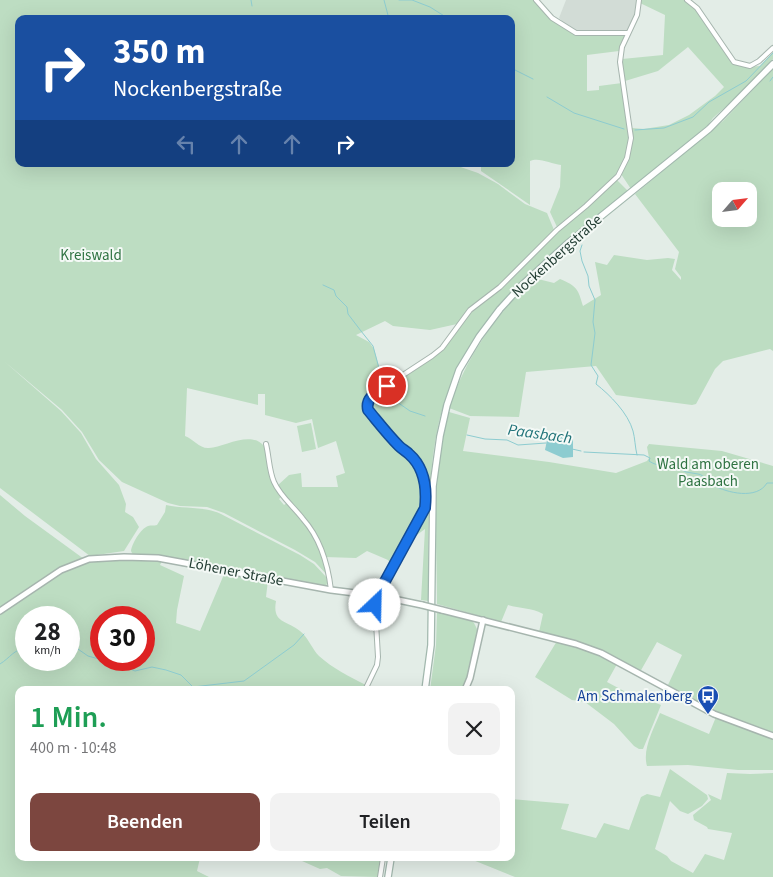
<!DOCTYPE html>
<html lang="de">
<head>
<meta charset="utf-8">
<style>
	body { margin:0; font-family:"Source Sans 3",sans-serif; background:#f2f2f2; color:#202124; height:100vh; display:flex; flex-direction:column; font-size:19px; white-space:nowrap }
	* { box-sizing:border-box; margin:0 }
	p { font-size:16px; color:#757577 }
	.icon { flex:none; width:28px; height:28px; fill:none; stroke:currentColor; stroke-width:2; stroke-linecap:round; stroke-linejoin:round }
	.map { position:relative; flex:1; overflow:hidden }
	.side { position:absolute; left:15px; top:686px; width:500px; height:175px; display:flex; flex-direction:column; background:#fff; border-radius:10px; box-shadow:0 5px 20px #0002 }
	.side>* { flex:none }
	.guide { position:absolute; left:15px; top:15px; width:500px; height:152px; border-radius:10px; box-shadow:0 5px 20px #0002; background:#1a4fa0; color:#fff; overflow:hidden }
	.needle { width:32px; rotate:62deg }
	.fabs { position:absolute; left:712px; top:182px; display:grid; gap:10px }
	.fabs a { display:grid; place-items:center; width:45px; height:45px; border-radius:10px; background:#fff; box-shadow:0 5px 20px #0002; font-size:25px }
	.speed { position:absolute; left:15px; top:606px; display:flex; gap:10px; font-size:25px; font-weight:700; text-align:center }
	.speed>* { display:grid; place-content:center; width:65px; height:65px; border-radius:50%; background:#fff; box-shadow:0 5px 20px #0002; line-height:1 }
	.speed small { font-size:12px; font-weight:400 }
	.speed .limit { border:8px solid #d22; background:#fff; color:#111 }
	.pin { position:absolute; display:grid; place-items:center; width:42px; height:42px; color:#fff; margin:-21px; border:2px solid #fff; border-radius:50%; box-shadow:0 1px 5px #0007 }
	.me { position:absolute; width:55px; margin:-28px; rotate:24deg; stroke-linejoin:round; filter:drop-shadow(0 0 4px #0008) }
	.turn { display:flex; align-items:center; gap:18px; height:105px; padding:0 15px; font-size:22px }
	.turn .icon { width:65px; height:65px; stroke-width:2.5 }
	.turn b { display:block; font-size:35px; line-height:42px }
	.lanes { display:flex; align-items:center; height:48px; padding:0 15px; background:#0003; justify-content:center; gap:25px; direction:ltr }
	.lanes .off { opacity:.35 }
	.round { display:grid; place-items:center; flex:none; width:52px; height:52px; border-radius:10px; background:#f2f2f2 }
	.headline { display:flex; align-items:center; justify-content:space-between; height:85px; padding:0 15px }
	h1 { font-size:30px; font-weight:600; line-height:38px; color:#1e9e55 }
	.button { display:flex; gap:10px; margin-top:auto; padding:10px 15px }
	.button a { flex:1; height:58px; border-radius:10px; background:#7c463f; color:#fff; font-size:20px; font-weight:600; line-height:58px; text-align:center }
	.button a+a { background:#f2f2f2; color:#202124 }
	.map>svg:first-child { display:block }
</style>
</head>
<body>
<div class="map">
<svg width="773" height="877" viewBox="0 0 773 877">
	<rect width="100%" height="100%" fill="#e3ede7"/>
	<path fill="#d2dcd6" d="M566,0H637L636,14L627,32L576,30L568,27L559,18Z"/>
	<g fill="#bdddc2" fill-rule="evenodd">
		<path d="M0,0H536L552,19L576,34H626L619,51L587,55V91L599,90V86L622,83C625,99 629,116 630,133C631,176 586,203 557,227L550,212L560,187L561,165C551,164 539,157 530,161V205L481,171V164H511V19H19V164H452L478,173L498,184L525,204L547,213L554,230L505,281L468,309L457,324L430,330L393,326L385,321L356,335L369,342L374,349L384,384L374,392L367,394L365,404L366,410C373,423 388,438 399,448C403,451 408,454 411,457C443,494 411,534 392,566L388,560L367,551L356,558L325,557L317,538L277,486L289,475L301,473L302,487H338L336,476L345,473L336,441L318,448L312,419L296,423L265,415V394H258V405L187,388L185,436C193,439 200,449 209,448C224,447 251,430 264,446C271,454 269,470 272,480C274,485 279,491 282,496L279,499L284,505L288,502L312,531L323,557L328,576L315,562L295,550L224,513L207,507L180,506L168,503L122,482L99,460L82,432L62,410L5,362L61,411L81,433L96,459L119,485L126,504L125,512L133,517L139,527L124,551L90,556L0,488Z"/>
		<path d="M640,0H685L697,8L734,63L748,67L760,66L773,52V59L731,102L713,118L708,125L631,189L621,174C629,160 634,144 632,128L644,129L669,125L689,115L715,96L724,87L688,47L658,71L625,81L622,59L663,55L665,15L640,3Z"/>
		<path d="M773,69V351L770,349L723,361L715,369L696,404L692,405L616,395L596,366L526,372L519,417L470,416L449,408C466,357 495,316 534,278L554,283L560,279C577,286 578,289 583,306L601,295L595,262L607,265L614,255L647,260L668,258L675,259L672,270L681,280V277L675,269L679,252L635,194L723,121ZM721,191H749V219H721Z"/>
		<path d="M617,180L628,191C544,258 460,320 437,431C426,487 429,545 428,601L421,600L425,529L414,537C427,511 436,486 417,460C413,453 406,450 400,444C389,433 379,420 369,409V402L372,398L430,360L444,348L465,319L474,310L506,285L558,232Z"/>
		<path d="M449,412L470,418L463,451L549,462L616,473L647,461L649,458L647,447L649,444L659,445L722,451L773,466V733L717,713L667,687L682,655L657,642L640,672C605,653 578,640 539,632L543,614C531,607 520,609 508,605L501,622L437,604C437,540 431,473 449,412Z"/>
		<path d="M311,423L316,449L302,452L297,426Z"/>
		<path d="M0,495L25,516L84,559L60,569L0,608Z"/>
		<path d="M166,505C184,509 204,506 221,514L300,555L314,564L328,579L326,587L158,555H133L131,551C132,544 140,529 148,526C151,525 154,526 157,525L165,512Z"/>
		<path d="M135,558L163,559L160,565L184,576L177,610L176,623L200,631L225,572L268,580L266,597L276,601C272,623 286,620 300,631C308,637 312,649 319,656C332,668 350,677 366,685L363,690H19V858H200L197,871L209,877H0V614C27,594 55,571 88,562C102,557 120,559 135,558ZM26,618H69V660H26ZM101,618H144V660H101Z"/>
		<path d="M437,612L472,621L474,623L478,631L469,674L462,690H430L436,645Z"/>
		<path d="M557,641L600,655L617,664L607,682L639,699L641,697L661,705L643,749H639L634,746L614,724L585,702L572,700L535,677Z"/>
		<path d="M660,713L709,734L716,717L773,739V770H738L688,765L647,766C642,750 654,728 660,713Z"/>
		<path d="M670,769L707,795L708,799L702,806L688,814L680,811L670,801L655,849L667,856L671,861L693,873L705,854L724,860L732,833L708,829L707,827L694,820L693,815L711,800L708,794L721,800L727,773L750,774L773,773V877H515L468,858H511V799L569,804L561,829L596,838L604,823L629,830L641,797L647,794L660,797Z"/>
		<path d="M303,858H382L378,877L341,876L327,868L320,869L302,861Z"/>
	</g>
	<path fill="#8dccd0" d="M569,435L573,436V457L563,458L545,450L547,440L553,438Z"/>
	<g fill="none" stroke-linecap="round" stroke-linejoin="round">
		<g stroke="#8dccd0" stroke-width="1">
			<path d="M251,0L252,6"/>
			<path d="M384,0L389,19"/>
			<path d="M399,0H412L430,7L449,19"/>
			<path d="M511,68L533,79"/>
			<path d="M770,81L773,77"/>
			<path d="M547,97L574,113L624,129"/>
			<path d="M635,130L664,128L693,117L709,102L746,81L773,53"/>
			<path d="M582,245L580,251L582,261L588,276L589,286L595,300L593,322L595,333L591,365L598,376L596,384C610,395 628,413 633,431C635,438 635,447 637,455"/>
			<path d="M323,285L334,290L336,296L347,307L348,314L361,331L373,346L383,383"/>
			<path d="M369,406L373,399L384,393L410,411L425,416"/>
			<path d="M467,435L485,439L507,440L518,445L546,443"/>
			<path d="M572,449L581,451"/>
			<path d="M584,452L644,455L650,458L649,461C658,467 665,465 675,467C679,468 682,470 686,472C690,473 694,473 698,474C705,475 707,482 713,485C727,493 757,500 767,483H773"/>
			<path d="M69,647H75L88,656L121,665L135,671L152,667L166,670L181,675L193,687L244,681L294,645L304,634"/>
			<path d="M0,664C10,658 14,649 26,648"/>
		</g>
		<g stroke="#a6b5ae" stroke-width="6">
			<g id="minor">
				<path d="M536,0L552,18L576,33H628"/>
				<path d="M687,0L697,8L734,62L750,66L759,61L773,48"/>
				<path d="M266,444C269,456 269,471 274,482C280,496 294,507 303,519C320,538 328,565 331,590"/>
				<path d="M365,690L377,665L378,657L375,605L377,596L418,524L425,509L426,494L424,477L419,466L410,455L400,447L368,410L367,401L374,394L432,356L442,348L470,310L500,287L557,230L586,206L618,176L627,158L631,138L620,62L622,47L637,15L639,0"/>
				<path d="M380,877L383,858"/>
			</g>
		</g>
		<g stroke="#a6b5ae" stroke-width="8">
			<g id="tertiary">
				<path d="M442,610L576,644L601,653L714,714L773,736"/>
				<path d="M0,611L61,570L89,559L124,557L158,558L331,590L379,596L422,605"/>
				<path d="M465,690L470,678L483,620"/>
			</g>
		</g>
		<g stroke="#a2b8ae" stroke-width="8">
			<g id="secondary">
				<path d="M425,690L431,645L433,486L440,436L447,405L459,370L479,337L500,309L522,285L568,243L709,129L773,64"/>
				<path d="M388,877L391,858"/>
			</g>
		</g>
		<use href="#minor" stroke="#fff" stroke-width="4"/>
		<use href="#tertiary" stroke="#fff" stroke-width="5"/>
		<use href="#secondary" stroke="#fff" stroke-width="5.5"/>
		<g stroke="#a6b5ae" stroke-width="8" stroke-linecap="butt">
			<path id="tertiary-bridge" d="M422,605L442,610"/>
		</g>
		<use href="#tertiary-bridge" stroke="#fff" stroke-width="5"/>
	</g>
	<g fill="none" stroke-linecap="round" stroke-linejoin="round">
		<g stroke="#114b97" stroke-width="12">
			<path id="route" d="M375,605L377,596L425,508C427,489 425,468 409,454C406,451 402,449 399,446C388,435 378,422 368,410C365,397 377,392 387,386"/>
		</g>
		<use href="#route" stroke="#1a73e8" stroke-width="9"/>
	</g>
	<defs>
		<g id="bus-pin" transform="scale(1.125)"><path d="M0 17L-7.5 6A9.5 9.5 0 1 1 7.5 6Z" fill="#1a4fb4" stroke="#f4f9f6"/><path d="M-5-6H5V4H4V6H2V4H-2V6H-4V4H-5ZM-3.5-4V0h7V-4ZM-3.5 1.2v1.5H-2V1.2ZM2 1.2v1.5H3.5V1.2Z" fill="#fff"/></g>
	</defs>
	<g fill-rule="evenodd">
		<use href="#bus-pin" x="708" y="696"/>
	</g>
	<g text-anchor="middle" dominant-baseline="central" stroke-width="4" stroke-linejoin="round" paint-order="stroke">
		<g font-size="15" fill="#2f7342" stroke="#f4f9f6">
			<text x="91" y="255">Kreiswald</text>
			<text x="708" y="464">Wald am oberen<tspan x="708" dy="17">Paasbach</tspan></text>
		</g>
		<g font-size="15" fill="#233e34" stroke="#f4f9f6">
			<text transform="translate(557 256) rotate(-42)">Nockenbergstraße</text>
			<text transform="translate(236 572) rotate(11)">Löhener Straße</text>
		</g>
		<g font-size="15" fill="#164399" stroke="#f4f9f6" text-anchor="end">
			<text x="692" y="696">Am Schmalenberg</text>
		</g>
		<g font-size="16" font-style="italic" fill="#1f7278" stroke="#f4f9f6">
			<text transform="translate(540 434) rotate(8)">Paasbach</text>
		</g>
	</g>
</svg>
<div class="fabs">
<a><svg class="needle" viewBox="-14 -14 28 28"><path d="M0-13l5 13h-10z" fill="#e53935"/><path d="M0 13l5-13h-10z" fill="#757577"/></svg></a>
</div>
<div class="speed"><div>28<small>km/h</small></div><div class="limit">30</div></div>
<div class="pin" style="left:387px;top:386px;background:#d93025"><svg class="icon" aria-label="arrive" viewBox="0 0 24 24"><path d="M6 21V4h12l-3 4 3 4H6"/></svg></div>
<svg class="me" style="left:375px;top:605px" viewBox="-20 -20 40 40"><circle r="19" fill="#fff"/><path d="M0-13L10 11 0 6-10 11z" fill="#1a73e8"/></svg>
<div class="guide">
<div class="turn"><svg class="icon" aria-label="right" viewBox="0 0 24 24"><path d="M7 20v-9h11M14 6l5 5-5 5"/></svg><div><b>350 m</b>Nockenbergstraße</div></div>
<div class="lanes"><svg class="icon off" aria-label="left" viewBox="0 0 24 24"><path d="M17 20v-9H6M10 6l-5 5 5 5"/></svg><svg class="icon off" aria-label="ahead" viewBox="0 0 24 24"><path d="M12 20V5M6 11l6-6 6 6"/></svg><svg class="icon off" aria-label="ahead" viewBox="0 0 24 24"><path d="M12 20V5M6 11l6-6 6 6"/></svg><svg class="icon" aria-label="right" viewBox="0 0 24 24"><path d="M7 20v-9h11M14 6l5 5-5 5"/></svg></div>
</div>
<section class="side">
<div class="headline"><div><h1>1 Min.</h1><p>400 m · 10:48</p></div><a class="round"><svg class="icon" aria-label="close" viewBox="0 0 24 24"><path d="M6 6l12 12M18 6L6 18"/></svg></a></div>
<div class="button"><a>Beenden</a><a>Teilen</a></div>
</section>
</div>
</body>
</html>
